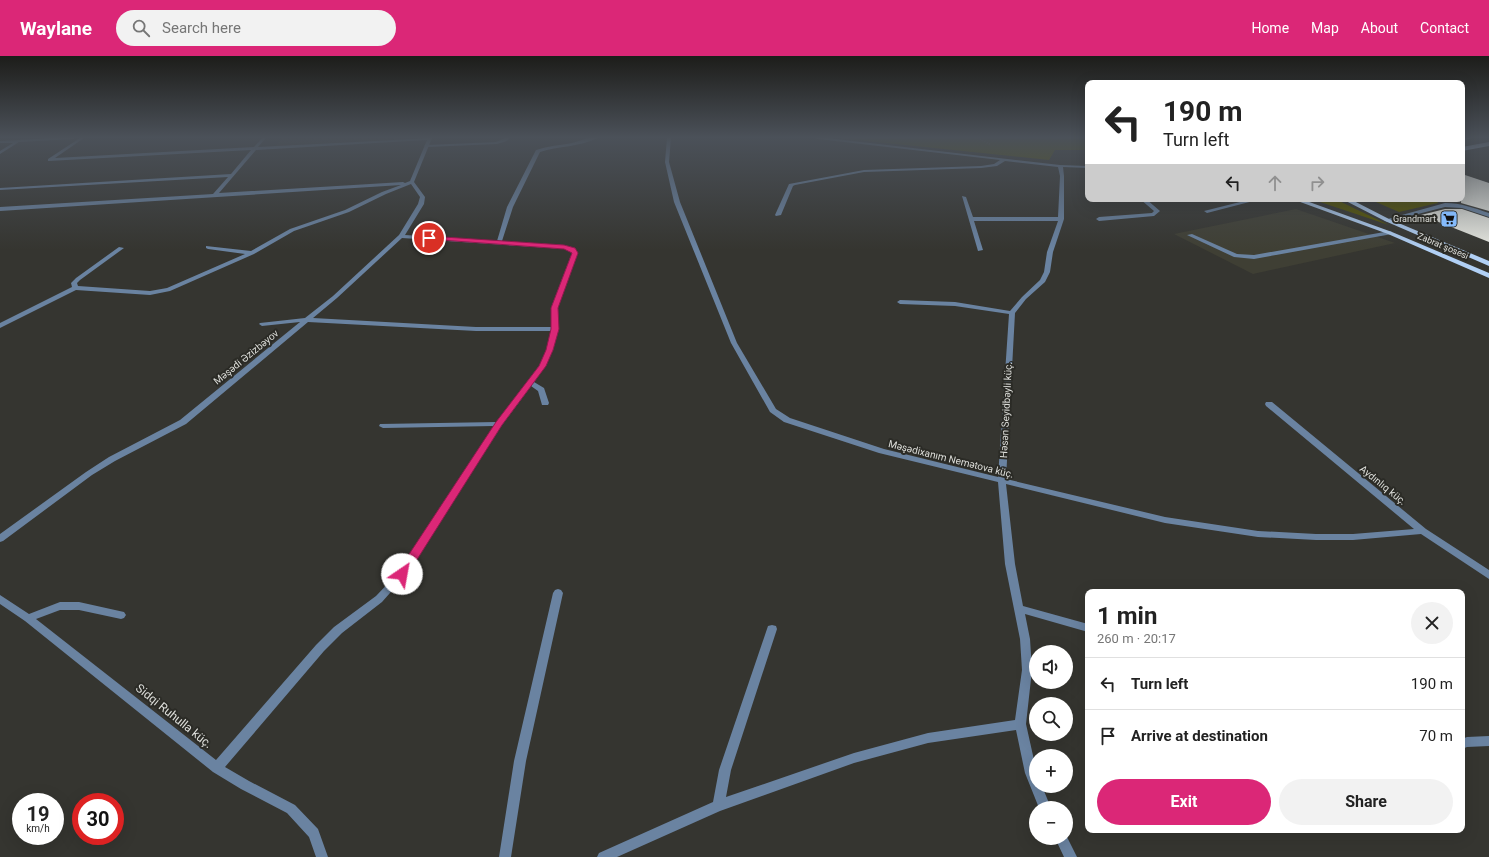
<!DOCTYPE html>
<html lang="en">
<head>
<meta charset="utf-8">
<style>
	body { margin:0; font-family:Roboto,sans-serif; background:#f2f2f2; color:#222; height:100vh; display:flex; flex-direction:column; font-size:15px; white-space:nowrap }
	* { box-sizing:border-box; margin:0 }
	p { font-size:13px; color:#767676 }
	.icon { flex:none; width:22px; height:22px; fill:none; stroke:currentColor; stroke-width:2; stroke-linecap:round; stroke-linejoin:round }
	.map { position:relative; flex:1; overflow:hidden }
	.drawer { position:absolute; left:1085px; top:533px; width:380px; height:244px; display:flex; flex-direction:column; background:#fff; border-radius:8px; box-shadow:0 4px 16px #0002 }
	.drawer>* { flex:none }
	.top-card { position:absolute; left:1085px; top:24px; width:380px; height:122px; border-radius:8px; box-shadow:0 4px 16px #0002; background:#fff; color:#222; overflow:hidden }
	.controls { position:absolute; left:1029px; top:589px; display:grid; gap:8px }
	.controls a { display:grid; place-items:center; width:44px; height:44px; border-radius:50%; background:#fff; box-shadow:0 4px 16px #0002; font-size:20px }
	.speed { position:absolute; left:12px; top:737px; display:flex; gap:8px; font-size:20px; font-weight:700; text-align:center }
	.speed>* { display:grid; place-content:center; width:52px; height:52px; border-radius:50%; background:#fff; box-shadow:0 4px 16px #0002; line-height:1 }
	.speed small { font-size:10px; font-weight:400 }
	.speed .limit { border:6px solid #d22; background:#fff; color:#111 }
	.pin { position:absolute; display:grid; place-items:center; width:34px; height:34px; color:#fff; margin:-17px; border:2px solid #fff; border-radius:50%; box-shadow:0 1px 4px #0007 }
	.me { position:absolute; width:44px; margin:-22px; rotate:33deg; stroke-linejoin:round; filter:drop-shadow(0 0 3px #0008) }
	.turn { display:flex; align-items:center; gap:14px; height:84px; padding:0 12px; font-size:18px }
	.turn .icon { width:52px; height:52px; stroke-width:2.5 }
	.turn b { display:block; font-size:28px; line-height:34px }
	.lanes { display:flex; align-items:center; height:38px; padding:0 12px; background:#0003; justify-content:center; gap:20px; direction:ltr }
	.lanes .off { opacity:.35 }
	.round { display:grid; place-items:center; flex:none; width:42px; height:42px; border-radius:21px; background:#f2f2f2 }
	.summary { display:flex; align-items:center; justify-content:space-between; height:68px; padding:0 12px }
	h1 { font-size:24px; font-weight:700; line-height:30px }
	.action { display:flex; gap:8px; margin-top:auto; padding:8px 12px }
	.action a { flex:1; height:46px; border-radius:24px; background:#db2777; color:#fff; font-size:16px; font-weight:700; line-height:46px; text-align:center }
	.action a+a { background:#f2f2f2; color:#222 }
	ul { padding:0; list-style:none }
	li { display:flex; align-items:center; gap:12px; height:52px; padding:0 12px; border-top:1px solid #e0e0e0 }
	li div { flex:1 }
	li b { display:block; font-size:15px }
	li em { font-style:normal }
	header { display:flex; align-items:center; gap:24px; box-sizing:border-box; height:56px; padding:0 20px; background:#db2777; color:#fff }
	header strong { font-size:19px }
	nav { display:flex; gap:22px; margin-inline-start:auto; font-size:14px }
	.search { width:280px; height:36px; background:#f2f2f2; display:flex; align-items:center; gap:10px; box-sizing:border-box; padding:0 14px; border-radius:22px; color:#767676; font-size:15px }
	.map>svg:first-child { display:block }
</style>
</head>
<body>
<header>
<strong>Waylane</strong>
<div class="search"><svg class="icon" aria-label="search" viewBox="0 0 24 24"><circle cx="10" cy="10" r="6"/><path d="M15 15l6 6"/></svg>Search here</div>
<nav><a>Home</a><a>Map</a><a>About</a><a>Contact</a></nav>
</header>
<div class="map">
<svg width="1489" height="801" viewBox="0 0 1489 801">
	<rect width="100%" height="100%" fill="#353530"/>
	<g fill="#3f3f34">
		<path d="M282,82H417L276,90Z"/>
		<path d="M1296,153L1395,187L1253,218L1174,178Z"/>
	</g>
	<g fill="#555400">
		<path d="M838,82H1088V94H1055L1049,104Z"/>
		<path d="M1322,143H1335L1389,169L1314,144Z"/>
		<path d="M1369,143H1436L1438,147L1399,156Z"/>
	</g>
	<g fill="#e7e8e1">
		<path d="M1462,118L1489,127V155L1461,147Z"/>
		<path d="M1445,153H1462L1489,162V186L1421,159Z"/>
	</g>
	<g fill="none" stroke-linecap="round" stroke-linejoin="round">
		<path stroke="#888884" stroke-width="1.5" stroke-dasharray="0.5 2" stroke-linecap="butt" d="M978,82L991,89"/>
		<g fill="#6a83a1" fill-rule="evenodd">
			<path d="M505,82H509L507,85L497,88L426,91L424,90L426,89L496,86Z"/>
			<path d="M1140,143H1146L1160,155L1154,160L1099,165L1096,163L1099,161L1152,157L1154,155Z"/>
			<path d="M1252,143H1261L1207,157L1204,155Z"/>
			<path d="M1445,147C1461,147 1474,152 1489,157V161L1462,152L1445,151L1387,166L1384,164Z"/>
			<path d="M1390,175L1392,176V178L1254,203L1234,201L1187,179L1192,178L1237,198L1254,199Z"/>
		</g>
		<g fill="#6a83a1" fill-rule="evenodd">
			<path d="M55,82H75L73,83L19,86L0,98V95L13,87H0V85Z"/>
			<path d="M80,82H84L55,102L254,91L262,82H266L258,91L432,82L414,126L425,141L424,148L405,179L497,185L507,151L536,94C548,90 560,89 572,87C580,85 588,81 597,82C580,91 558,90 540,96L513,151L502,185L564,189L575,192L578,197L557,252L558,273L553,294L545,310L534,326L544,332L549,347L548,349H542L538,335L531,330L502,369L405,520L382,546L342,577L324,595L225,711L249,725L295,749L318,773L328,801H316L309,781L287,757L241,733L213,716L25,565L0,548V539L29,558L60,546H79L124,556L126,559L124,562L121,563L79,554H60L36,563L216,704L316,589L334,571L376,540L399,516L494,370L383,372L379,370L380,368L497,366L539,310L547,294L551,275H476L308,266L186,368L115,405L92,419L3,485L0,486V478L86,416L109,401L180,364L300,266L262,270L259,268L260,267L305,262L333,240L399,179L418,148L420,141L411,128L386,138L349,156L294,175L254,198L170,235L150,239L76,234L0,272V267L72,231L71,227L76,222L119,191L124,192L80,224L77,227L78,230L150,235L167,232L245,198L208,193L206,192V190L251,195L290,173L345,154L382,136L401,129L0,155V151L213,138L228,121L0,134V132L231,118L251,94L48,105V103ZM427,84L410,125L405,127L403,126L219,137L256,94ZM402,182L564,193L571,194L572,197L551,252L552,271H476L313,262L337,242Z"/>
			<path d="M667,82H671L669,106L680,146L737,287L776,353L790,362L884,393L998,421L1009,258L955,250L900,248L897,246L900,244L955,246L1010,255L1022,241L1040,224L1044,216L1047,196L1058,165H974L983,194L978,195L962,140L966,141L973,161H1058L1060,120L1058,111L1005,105L997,110L981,112L864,116L795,129L793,130L781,159L776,160L775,159L789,128L864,114L981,110L994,108L1000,104L818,83L816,82H827L1060,109L1088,110V112L1063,111L1064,120V163L1053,196L1050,216L1045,226L1026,243L1015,257L1006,423L1165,461L1258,475L1316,478H1353L1414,473L1266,350L1265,348L1266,346H1272L1426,473L1489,514V523L1421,478L1353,484H1316L1258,481L1165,467L1006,428L1015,508L1023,550L1088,568V576L1025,558L1030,583L1032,614L1026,668L1036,713V730H1042L1051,752H1039L1025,717L1016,674L928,687L854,707L720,755L617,801H597L599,797L713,746L719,714L768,570L772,569L776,570L777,573L731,714L726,741L854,697L928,677L1015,664L1022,614L1020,583L1005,508L998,426L879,397L784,366L770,356L731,287L674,146L665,106Z"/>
			<path d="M558,533L561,534L563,537L526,705L511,801H499L514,705L553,537L555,534Z"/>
			<path d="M1489,680V690L1467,691L1462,693V683L1467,681Z"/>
			<path d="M1066,779L1077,801H1064L1055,782H1066Z"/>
		</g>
		<g fill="#b1d0f5" fill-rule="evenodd">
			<path d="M1462,82H1472L1462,85Z"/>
			<path d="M1489,86V90L1462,95V91Z"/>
			<path d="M1292,143H1301L1392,176L1489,217V222L1388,178Z"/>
			<path d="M1342,143H1350L1389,163L1489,205V210L1385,165Z"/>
		</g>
	</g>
	<linearGradient id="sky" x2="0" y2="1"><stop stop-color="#1d1d1a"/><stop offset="0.42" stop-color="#4b5159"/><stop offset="1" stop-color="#4b5159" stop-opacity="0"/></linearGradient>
	<rect width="1489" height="194" fill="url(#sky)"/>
	<path fill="#db2777" stroke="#8e194d" d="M429,180L564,189L575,192L578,197L558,252L559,273L553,294L546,310L502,369L406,521H398L397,518L398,515L496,366L539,310L546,294L551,273V252L572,197L564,193L427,183V181Z"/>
	<defs>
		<g id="supermarket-square" transform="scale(0.9)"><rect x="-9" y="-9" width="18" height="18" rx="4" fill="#85bbfb" stroke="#2b2b26"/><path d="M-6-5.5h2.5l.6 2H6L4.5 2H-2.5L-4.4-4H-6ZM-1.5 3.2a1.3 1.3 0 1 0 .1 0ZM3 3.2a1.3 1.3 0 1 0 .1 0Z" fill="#111"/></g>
	</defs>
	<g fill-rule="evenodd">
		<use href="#supermarket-square" x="1449" y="163"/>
	</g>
	<g text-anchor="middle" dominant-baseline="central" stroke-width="4" stroke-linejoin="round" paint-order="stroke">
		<g font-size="9" fill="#dddeda" stroke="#2b2b26" text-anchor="end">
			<text x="1436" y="163">Grandmart</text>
		</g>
		<g font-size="9" fill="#dddeda" stroke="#2b2b26">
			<text transform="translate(1443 190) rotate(23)">Zabrat şosesi</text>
		</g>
		<g font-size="10" fill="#dddeda" stroke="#2b2b26">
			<text transform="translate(246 301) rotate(-39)">Məşədi Əzizbəyov</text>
			<text transform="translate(1006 354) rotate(-87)">Həsən Seyidbəyli küç.</text>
			<text transform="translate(951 403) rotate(14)">Məşədixanım Nemətova küç.</text>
			<text transform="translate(1383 429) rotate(39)">Aydınlıq küç.</text>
		</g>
		<g font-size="12" fill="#dddeda" stroke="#2b2b26">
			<text transform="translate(174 660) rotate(39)">Sidqi Ruhulla küç.</text>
		</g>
	</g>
</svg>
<div class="controls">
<a><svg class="icon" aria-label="sound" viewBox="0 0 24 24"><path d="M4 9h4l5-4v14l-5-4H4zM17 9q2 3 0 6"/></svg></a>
<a><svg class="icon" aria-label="search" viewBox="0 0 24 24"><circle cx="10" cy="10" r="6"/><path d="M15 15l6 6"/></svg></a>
<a>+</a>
<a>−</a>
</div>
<div class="speed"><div>19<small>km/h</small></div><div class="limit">30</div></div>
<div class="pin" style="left:429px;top:182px;background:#d93025"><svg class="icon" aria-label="arrive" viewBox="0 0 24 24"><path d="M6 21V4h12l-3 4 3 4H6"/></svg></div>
<svg class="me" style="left:402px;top:518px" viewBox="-20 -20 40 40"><circle r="19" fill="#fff"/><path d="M0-13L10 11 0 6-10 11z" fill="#db2777"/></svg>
<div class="top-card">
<div class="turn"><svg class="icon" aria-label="left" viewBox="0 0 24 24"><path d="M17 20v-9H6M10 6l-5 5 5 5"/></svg><div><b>190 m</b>Turn left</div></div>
<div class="lanes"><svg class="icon" aria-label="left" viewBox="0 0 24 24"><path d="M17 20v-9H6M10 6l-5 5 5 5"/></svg><svg class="icon off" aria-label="ahead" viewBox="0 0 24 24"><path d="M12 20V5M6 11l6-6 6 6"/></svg><svg class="icon off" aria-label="right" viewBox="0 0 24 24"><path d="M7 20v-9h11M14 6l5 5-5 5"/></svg></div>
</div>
<section class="drawer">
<div class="summary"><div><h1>1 min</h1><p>260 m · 20:17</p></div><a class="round"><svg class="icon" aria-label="close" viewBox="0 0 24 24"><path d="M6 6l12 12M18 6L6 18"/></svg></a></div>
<ul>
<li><svg class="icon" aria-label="left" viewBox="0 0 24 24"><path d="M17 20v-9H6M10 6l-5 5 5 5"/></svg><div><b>Turn left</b></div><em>190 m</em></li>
<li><svg class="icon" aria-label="arrive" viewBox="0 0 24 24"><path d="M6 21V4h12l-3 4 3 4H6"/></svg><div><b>Arrive at destination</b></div><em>70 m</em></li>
</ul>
<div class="action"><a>Exit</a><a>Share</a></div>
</section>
</div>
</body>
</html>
